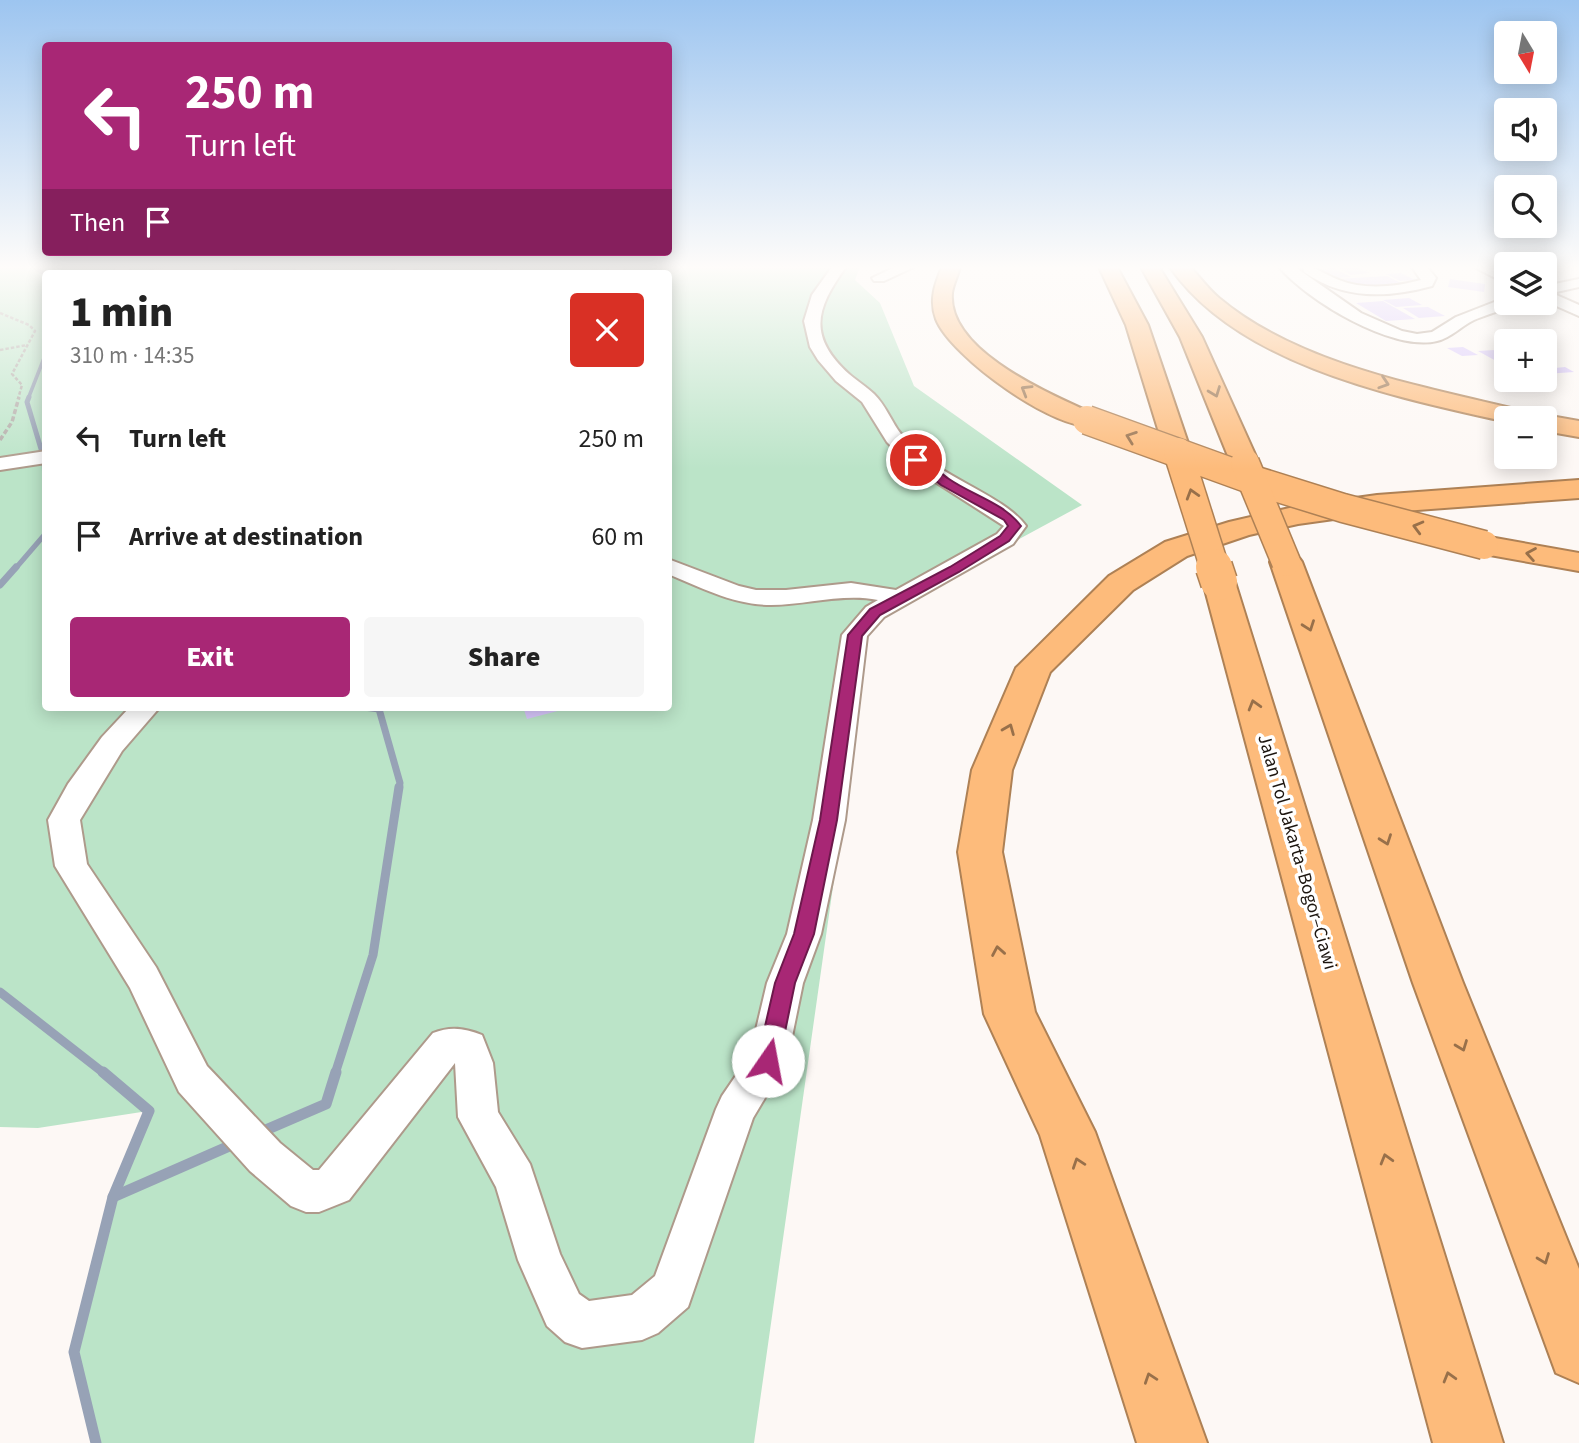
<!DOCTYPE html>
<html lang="en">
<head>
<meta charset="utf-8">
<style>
	body { margin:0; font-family:"Source Sans 3",sans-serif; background:#f6f6f6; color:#222; height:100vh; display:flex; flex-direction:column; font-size:26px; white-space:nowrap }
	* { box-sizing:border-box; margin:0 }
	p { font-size:23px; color:#767676 }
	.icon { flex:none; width:38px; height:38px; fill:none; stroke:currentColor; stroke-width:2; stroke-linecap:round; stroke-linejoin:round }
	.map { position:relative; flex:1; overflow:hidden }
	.sheet { position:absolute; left:42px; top:270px; width:630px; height:441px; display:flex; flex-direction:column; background:#fff; border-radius:7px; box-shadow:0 4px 18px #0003 }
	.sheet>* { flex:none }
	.guide { position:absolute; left:42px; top:42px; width:630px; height:214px; border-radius:7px; box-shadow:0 4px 18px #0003; background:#a82775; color:#fff; overflow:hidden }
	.needle { width:46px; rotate:170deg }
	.buttons { position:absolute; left:1494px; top:21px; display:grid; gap:14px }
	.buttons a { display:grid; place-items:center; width:63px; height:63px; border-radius:7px; background:#fff; box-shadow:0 4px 18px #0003; font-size:35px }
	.pin { position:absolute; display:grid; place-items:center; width:60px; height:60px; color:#fff; margin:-30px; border:4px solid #fff; border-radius:50%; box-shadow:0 2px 7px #0007 }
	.me { position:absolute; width:77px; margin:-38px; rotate:12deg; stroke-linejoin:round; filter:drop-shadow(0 0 5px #0008) }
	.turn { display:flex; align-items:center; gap:24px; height:147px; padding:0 28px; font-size:32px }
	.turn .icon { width:91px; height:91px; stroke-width:2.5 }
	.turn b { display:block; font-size:49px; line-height:60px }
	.then { display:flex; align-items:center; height:66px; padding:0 28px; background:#0003; gap:14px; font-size:26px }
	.round { display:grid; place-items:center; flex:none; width:74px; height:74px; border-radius:7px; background:#f6f6f6 }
	.overview { display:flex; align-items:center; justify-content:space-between; height:119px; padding:0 28px }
	h1 { font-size:42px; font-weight:800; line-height:52px }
	.action { display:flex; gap:14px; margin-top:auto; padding:14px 28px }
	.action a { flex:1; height:80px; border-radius:7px; background:#a82775; color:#fff; font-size:28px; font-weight:800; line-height:80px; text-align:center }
	.action a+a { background:#f6f6f6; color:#222 }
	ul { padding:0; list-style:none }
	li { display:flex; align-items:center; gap:21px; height:98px; padding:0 28px }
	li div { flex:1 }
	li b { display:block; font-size:26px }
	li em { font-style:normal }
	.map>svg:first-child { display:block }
</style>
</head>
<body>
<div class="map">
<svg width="1579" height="1443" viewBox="0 0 1579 1443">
	<rect width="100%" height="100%" fill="#fdf8f5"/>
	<path fill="#bbe4c8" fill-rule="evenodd" d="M0,267H860L855,280L880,303L914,386L1082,505L871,619L754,1443H96L74,1352L113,1197L148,1111L38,1128L0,1127ZM46,273H668V707H46Z"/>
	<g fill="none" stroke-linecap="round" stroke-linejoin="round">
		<g stroke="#97a2b6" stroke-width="3.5">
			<path d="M41,267L39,270L46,276"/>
			<path d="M590,273L598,267"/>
			<path d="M28,399L46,353"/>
		</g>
		<g stroke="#97a2b6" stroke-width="5">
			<path d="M29,397L27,402L44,459L46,508"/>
			<path d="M15,569L46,533"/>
		</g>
		<g stroke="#97a2b6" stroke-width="7">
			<path d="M0,585L16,567"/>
			<path d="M364,707L379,709L400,783L399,789"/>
		</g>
		<g stroke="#97a2b6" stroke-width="9">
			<path d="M0,992L105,1074"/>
			<path d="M335,1074L373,955L399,787"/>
		</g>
		<g stroke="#97a2b6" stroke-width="11">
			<path d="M261,1132L326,1104L336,1072"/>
			<path d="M113,1197L234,1144"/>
			<path d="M96,1443L74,1352L113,1197L149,1111L103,1072"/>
		</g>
	</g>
	<g fill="#d8c6fc">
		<path d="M245,267H281L282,269L244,273Z"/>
		<path d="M1342,267H1357L1369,273L1351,275L1339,268H1344Z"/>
		<path d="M1334,268L1351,277L1335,278L1312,270Z"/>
		<path d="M1401,273L1415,280L1400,281L1386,274Z"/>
		<path d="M1387,276L1401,283L1363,286L1357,283L1346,284L1337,279Z"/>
		<path d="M1450,279L1485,284L1484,292L1448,287Z"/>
		<path d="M1409,298L1422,305L1396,307L1383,300Z"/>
		<path d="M1383,301L1415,319L1386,321L1356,303Z"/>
		<path d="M1428,307L1445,316L1419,318L1403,308Z"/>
		<path d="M1463,347L1478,355L1462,356L1447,348Z"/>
		<path d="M1495,350L1507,356V367L1478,351Z"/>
		<path d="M1565,367L1574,372L1545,374V369Z"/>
		<path d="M523,707H569V708L527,719Z"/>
	</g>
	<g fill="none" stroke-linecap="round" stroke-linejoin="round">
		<g stroke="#ae9a8b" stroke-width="4">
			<g id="minor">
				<path d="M116,267H130L128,273H114Z"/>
				<path d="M178,267H237C224,278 167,273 148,273L155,269Z"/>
				<path d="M295,267H309L311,273H297Z"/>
				<path d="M399,267H417L408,273H390Z"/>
				<path d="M497,267H512L507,273H497Z"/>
				<path d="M611,267H625L620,273H606Z"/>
				<path d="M832,267H846C816,308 807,336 849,374C857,381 867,387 874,394C885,405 890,418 898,430C905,440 915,449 924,457C952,480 1008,500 1026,526L1013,544L884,617L867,636L845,820L821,934L803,983L787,1061L753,1118L688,1307L658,1333L642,1340L582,1348L565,1342L547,1326L518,1260L496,1187L458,1117L455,1063L349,1200L319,1212H306L291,1206L250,1171L179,1092L130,988L55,866L48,820L68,784L102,737L130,707H160L122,751L80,820L87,864L156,967L207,1066L280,1143L313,1170H319L433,1033C450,1026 465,1028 482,1035L493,1063L498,1112L530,1164L560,1254L579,1294L589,1301L632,1295L655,1276L716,1109L722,1096L750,1055L767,983L787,934L813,820L842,635L866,607L878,600C842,593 807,605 771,605C734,605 702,588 668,574V559L739,586L756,590H786L851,583L896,590L997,534L1004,526L912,467L887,442L862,402L836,381L818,360L810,347L804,321L812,295Z"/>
				<path d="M895,267H914L884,281H874L872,278Z"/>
				<path d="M1279,267H1295L1361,313L1402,331L1417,334L1432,332L1456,317L1502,299L1507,298V303H1514C1504,311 1487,314 1474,320C1461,326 1451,338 1437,341C1392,352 1307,300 1279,267Z"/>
				<path d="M1303,267C1318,267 1325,275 1339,280C1364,290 1395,287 1421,280L1412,267H1427L1436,278L1432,286C1388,298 1343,300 1304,272Z"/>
				<path d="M1474,267H1492L1507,274V284Z"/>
				<path d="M1579,279V287L1552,293L1579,305V316L1545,301V286Z"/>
				<path d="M46,451V463L0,470V458Z"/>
			</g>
		</g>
		<g stroke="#ae8155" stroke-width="4">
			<g id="highway">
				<path d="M942,267H960C958,275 953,285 952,293C947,352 1053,395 1096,415L1100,420L1096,425C1059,435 950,356 936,319C929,300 935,284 942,267Z"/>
				<path d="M1099,267H1117L1148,325L1191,452L1188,458L1178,460L1168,458L1165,452L1126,325Z"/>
				<path d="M1141,267H1159L1202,337L1258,461L1254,467L1244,469L1234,467L1230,461L1180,337Z"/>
				<path d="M1170,267H1190C1200,277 1208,289 1219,298C1301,367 1431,388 1532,413L1536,418L1545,415L1579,421V437L1545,431V418H1507V422C1396,397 1239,366 1170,267Z"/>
				<path d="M1579,480V498L1377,513L1298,524L1249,535L1187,556L1133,590L1050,672L1012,770L1002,852L1035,1012L1095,1132L1207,1443H1137L1040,1135L984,1014L958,852L972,770L1016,668L1109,576L1165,542L1229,522L1298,506L1377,495Z"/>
				<path d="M1484,536L1579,553V571L1473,552L1469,545L1473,538Z"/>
				<path d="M1286,553L1297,555L1302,562L1463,983L1579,1269V1383L1556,1373L1413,983L1270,562L1275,555Z"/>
				<path d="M1219,572L1230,575L1235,582L1503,1443H1433L1203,582L1208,575Z"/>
			</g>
		</g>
		<g stroke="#b1aba7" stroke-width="2.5" stroke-dasharray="3.5 2" stroke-linecap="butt">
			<path d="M0,313L29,325L35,331L12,374L22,385L18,399"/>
			<path d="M0,350L27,345"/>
		</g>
		<path stroke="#b1aba7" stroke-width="3.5" stroke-dasharray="5 2.5" stroke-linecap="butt" d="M0,440L12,422L19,397"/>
		<use href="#minor" fill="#fff" fill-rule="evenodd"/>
		<use href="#highway" fill="#fdbb7b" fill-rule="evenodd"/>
		<g stroke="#ae8155" stroke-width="31" stroke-linecap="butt">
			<g id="highway-bridge-far1">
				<path d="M1087,420L1250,479L1343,508L1484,545"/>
				<path d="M1178,452L1215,569"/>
				<path d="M1245,463L1286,562"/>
			</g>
		</g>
		<g stroke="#ae8155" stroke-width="39" stroke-linecap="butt">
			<path id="highway-bridge" d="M1214,567L1219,582"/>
		</g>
		<use href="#highway-bridge-far1" stroke="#fdbb7b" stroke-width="28"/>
		<use href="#highway-bridge" stroke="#fdbb7b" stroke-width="36"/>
	</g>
	<defs><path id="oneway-chevron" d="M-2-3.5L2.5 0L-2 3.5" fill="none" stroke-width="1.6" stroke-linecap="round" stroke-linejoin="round" transform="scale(1.75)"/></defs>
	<g stroke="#98704a">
		<use href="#oneway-chevron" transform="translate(1384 383) rotate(18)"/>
		<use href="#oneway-chevron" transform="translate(1026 390) rotate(-149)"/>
		<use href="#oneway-chevron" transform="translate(1215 392) rotate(69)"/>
		<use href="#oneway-chevron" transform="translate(1131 437) rotate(-160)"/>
		<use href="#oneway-chevron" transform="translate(1192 494) rotate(-107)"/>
		<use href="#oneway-chevron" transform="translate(1418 527) rotate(-165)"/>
		<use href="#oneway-chevron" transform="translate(1531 554) rotate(-170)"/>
		<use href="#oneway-chevron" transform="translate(1309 626) rotate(70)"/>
		<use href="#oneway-chevron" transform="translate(1254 705) rotate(-106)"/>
		<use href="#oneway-chevron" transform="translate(1009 729) rotate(-68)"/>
		<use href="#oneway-chevron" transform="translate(1386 840) rotate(70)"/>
		<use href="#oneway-chevron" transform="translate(998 951) rotate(-100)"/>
		<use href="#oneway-chevron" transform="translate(1462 1046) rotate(69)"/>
		<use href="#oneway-chevron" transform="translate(1386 1159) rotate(-106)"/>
		<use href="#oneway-chevron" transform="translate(1078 1163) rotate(-109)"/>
		<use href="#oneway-chevron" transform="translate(1544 1259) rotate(69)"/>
		<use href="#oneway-chevron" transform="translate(1449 1377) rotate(-106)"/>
		<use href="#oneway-chevron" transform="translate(1150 1378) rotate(-109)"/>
	</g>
	<linearGradient id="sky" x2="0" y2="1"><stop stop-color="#9dc5f0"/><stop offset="0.57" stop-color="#fefcfa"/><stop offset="1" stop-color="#fefcfa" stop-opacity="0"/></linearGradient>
	<rect width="1579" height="469" fill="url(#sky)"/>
	<path fill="#a82775" stroke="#6d194c" stroke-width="2" d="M912,457C926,456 938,472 949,479C972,495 1004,503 1021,526L1009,541L959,572L880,615L862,636L837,820L814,934L795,983L779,1061L776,1068L768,1071L760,1068L757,1061L775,983L794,934L820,820L848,635L870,609L950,567L1000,536L1008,526L1004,520L941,485L912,462Z"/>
	<g text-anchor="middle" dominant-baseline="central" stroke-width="7" stroke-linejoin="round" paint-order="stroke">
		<g font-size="19" fill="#1c150f" stroke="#fff">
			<text transform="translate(1297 852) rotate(74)">Jalan Tol Jakarta–Bogor–Ciawi</text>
		</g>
	</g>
</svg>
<div class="buttons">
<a><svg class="needle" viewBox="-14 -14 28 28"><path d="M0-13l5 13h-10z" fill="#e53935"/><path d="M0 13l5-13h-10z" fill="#767676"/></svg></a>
<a><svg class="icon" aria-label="sound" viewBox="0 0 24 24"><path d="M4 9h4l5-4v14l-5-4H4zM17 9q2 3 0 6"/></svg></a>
<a><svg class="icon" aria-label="search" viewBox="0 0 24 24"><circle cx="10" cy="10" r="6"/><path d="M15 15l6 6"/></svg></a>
<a><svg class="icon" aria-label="layers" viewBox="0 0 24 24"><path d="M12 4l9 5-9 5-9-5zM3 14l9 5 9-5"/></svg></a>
<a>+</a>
<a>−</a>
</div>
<div class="pin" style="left:916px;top:460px;background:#d93025"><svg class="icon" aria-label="arrive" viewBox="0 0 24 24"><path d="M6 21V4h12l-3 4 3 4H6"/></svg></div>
<svg class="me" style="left:768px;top:1061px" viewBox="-20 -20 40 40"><circle r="19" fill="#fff"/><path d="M0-13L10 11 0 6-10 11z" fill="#a82775"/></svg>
<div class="guide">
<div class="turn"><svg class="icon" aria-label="left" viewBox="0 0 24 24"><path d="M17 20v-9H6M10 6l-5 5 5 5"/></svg><div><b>250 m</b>Turn left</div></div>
<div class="then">Then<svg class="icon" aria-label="arrive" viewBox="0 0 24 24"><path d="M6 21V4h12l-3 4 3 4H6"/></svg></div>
</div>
<section class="sheet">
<div class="overview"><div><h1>1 min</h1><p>310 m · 14:35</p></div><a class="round" style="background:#d93025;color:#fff"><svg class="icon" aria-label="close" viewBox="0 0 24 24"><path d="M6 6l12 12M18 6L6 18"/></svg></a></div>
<ul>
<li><svg class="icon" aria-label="left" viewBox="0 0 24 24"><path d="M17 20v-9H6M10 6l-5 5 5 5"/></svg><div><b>Turn left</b></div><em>250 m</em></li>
<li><svg class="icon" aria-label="arrive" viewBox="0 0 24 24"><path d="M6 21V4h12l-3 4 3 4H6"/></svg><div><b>Arrive at destination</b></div><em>60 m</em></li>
</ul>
<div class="action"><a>Exit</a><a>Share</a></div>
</section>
</div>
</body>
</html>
